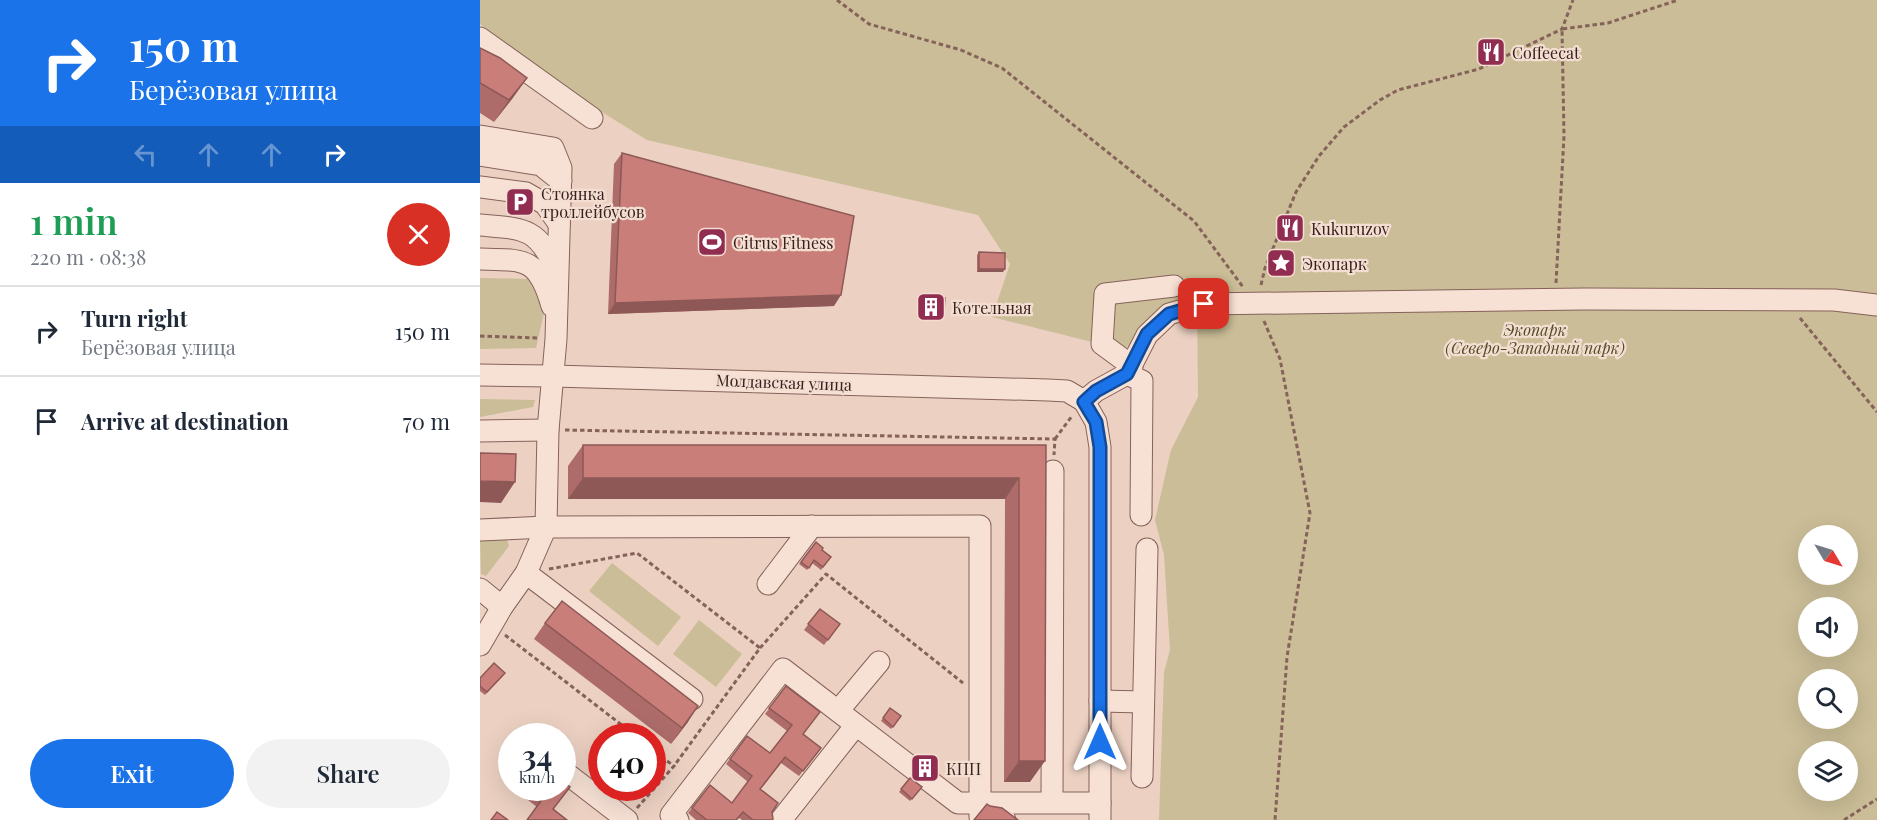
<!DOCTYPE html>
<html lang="en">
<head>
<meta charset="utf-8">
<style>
	body { margin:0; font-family:"Playfair Display",serif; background:#f2f2f3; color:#1f2937; height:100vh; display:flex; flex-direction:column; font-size:22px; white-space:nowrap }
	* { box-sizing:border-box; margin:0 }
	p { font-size:20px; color:#747a83 }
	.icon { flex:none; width:33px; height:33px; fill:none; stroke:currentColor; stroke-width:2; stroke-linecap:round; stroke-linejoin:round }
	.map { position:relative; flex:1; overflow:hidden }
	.sheet { display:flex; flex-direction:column; background:#fff; width:480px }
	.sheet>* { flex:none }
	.top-card { background:#1a73e8; color:#fff; overflow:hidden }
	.needle { width:39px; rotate:128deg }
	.fabs { position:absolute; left:1318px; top:525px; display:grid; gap:12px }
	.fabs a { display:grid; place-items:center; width:60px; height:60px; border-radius:50%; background:#fff; box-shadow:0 6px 24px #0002; font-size:30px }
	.speed { position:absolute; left:18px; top:723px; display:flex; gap:12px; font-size:30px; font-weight:700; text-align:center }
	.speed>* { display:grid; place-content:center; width:78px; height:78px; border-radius:50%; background:#fff; box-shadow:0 6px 24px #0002; line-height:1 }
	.speed small { font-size:15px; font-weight:400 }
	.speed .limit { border:9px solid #d22; background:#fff; color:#111 }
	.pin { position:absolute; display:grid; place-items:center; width:51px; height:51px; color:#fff; margin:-26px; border-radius:12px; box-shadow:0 3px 9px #0006 }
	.me { position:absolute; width:66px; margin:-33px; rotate:0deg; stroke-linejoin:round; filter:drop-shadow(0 0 4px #0008) }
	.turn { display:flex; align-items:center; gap:21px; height:126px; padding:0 30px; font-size:27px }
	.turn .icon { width:78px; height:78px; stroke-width:2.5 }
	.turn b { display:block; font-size:42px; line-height:51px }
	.lanes { display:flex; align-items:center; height:57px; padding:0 30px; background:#0003; justify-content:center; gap:30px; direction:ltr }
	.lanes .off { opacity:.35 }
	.round { display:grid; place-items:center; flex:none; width:63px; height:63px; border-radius:32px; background:#f2f2f3 }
	.head { display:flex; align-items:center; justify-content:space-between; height:102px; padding:0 30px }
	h1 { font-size:36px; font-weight:600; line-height:45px; color:#1e9e55 }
	.action { display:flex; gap:12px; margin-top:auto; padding:12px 30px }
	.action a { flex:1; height:69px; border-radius:36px; background:#1a73e8; color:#fff; font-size:24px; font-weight:600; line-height:69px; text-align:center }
	.action a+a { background:#f2f2f3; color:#1f2937 }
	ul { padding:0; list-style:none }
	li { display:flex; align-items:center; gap:18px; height:90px; padding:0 30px; border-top:2px solid #e0e1e3 }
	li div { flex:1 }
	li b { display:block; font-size:22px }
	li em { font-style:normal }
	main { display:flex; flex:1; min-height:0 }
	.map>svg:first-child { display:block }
</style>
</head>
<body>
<main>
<section class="sheet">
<div class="top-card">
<div class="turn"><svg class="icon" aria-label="right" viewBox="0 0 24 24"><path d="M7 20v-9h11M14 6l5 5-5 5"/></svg><div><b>150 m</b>Берёзовая улица</div></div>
<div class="lanes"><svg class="icon off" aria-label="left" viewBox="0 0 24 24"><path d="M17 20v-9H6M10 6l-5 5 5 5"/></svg><svg class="icon off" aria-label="ahead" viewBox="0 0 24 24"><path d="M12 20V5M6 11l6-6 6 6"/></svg><svg class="icon off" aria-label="ahead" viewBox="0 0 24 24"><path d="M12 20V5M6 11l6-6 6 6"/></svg><svg class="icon" aria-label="right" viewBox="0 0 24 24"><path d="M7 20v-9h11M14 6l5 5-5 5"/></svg></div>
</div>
<div class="head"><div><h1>1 min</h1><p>220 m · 08:38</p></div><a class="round" style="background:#d93025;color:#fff"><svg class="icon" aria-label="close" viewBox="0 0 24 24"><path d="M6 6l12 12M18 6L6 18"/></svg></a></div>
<ul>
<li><svg class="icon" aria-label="right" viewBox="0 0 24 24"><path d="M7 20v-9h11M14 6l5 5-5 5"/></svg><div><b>Turn right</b><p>Берёзовая улица</p></div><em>150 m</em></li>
<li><svg class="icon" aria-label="arrive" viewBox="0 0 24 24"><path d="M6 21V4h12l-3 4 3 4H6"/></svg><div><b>Arrive at destination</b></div><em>70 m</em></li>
</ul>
<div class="action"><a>Exit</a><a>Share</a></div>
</section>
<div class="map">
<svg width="1397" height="820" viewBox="0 0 1397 820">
	<rect width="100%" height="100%" fill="#ecd1c2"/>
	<g fill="#cabd97" fill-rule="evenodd">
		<path d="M0,0H1397V820H679L684,672L690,650L684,555L675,520L691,450L718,397L717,300L689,306L644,350L512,317L530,264L498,215L167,140L96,96L0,24ZM1329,536H1368V574H1329ZM1329,608H1368V646H1329ZM1329,680H1368V718H1329ZM1329,752H1368V790H1329Z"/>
		<path d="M0,278L49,279L64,313L56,348L0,349Z"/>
		<path d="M0,399L55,400L53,407L0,417Z"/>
		<path d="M25,534L29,546L6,576L1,574L0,537Z"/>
		<path d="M132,563L201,617L178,646L109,591Z"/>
		<path d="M219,620L262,654L236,687L193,654Z"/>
	</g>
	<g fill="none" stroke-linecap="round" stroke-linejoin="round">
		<g stroke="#85625a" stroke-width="23">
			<g id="minor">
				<path d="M0,38L112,118"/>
				<path d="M0,136L73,148L81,168L76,339L68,430L66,527L46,573L22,607L0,645"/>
				<path d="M0,155L61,165L81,181"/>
				<path d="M0,187L46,193L65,204L79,224"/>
				<path d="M0,225C45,229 57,227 77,271"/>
				<path d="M0,259C45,260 58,257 72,306"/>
				<path d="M652,366L622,344L625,294L694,286"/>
				<path d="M647,374L662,381L661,515"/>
				<path d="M0,375L73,376L568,390L587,391L604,401"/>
				<path d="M604,401L616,391L647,374L667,335L689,314L724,304L1105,299L1354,300L1397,305"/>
				<path d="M604,401L616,422L620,447V820"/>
				<path d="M0,431L68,430"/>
				<path d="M0,530L66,527L500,526V803H620"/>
				<path d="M46,573L212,699"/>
				<path d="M288,584L332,526"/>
				<path d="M0,589L22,607"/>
				<path d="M620,701L663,702"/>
				<path d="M358,711L399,662"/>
				<path d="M82,770L147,820"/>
				<path d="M662,777L667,549"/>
				<path d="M572,802L573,471"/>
				<path d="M198,820L191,815L303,669L478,803H500V817H520L525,820"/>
				<path d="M301,820L376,725"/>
			</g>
		</g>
		<g stroke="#85625a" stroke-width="3" stroke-dasharray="4.5 3" stroke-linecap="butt">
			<path d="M357,0L389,24L481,50L522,68L714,221L763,287"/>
			<path d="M1076,283L1084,136L1082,29L1128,23L1198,0"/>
			<path d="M781,285L785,268L816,192L839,156L864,127L900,100L918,90L999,69L1082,29L1093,0"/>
			<path d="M1320,318L1397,412"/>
			<path d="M784,321L800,359L830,513L807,657L795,820"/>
			<path d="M0,336L60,338"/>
			<path d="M85,430L575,439L574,455"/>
			<path d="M575,439L592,416"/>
			<path d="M69,569L157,553L280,648L194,766"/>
			<path d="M25,635L156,736"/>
			<path d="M280,648L346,574L483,683"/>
			<path d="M157,808L194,766L172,750"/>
			<path d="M1364,820L1397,799"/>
		</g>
		<use href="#minor" stroke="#f7e1d5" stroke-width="21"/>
	</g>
	<g fill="#ad6c69">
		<path d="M0,48L47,78L32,99L14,122L0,113Z"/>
		<path d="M142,153L354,306L128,314L134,164Z"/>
		<path d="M499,252L523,272H497V255Z"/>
		<path d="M443,297L464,312L462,315L440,314L441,300Z"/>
		<path d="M103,445H566L550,782H524L525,499H88V466Z"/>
		<path d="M336,542L342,550L351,557L341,570L332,563L327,570L319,564Z"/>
		<path d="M340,609L360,624L344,645L324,630Z"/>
		<path d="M65,623L208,722L191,744L54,639Z"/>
		<path d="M23,676L5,695L0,691V678Z"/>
		<path d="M306,686L323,734L341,748L319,776L301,763L280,790L292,812V820H262L259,818L257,820H216L208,813L230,785L252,803L268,782L246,764L267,736L290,753L307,731L285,714Z"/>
		<path d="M410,708L421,717L411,729L401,721Z"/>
		<path d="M430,778L442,787L430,801L419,792Z"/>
		<path d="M37,788H82L73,810L57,807L35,790Z"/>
	</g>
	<g fill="#8d5855">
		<path d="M47,78L32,99L14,122L29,100Z"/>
		<path d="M499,269H525L523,272H497Z"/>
		<path d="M361,295L354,306L128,314L135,303Z"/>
		<path d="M442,311L464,312L462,315L440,314Z"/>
		<path d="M103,478H539L525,499H88Z"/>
		<path d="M0,481L35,482L21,503L0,502Z"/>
		<path d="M218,706L208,722L191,744L202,728Z"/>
		<path d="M539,761H565L550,782H524Z"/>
	</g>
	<g fill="#c97e7a" stroke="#8d5855" stroke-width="1.5">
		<path d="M0,48L20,58L47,78L29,100L0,83Z"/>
		<path d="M142,153L374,216L361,295L135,303Z"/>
		<path d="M499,252L525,253V269H499Z"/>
		<path d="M443,297L465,298L464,312L442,311Z"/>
		<path d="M103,445H566L565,761H539V478H103Z"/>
		<path d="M0,453L36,454L35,482L0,481Z"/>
		<path d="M336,542L343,548L342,550L351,557L343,567L334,560L329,568L321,562Z"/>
		<path d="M82,601L218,706L202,728L65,623Z"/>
		<path d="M340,609L360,624L348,640L328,624Z"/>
		<path d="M14,663L25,673L7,692L0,686V678Z"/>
		<path d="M306,686L340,712L323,734L341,748L323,771L305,757L280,789L298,803L292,812L293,819L292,820H273L263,812L256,820H227L212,808L230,785L252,803L272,776L250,759L267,736L290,753L312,725L289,708Z"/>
		<path d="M410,708L421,716L413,727L403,718Z"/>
		<path d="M430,778L442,787L432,799L421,789Z"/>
		<path d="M82,781L90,787L73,809L87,820H47L61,801L43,788H82Z"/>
		<path d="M507,804L510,806L522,808L538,820H494Z"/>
		<path d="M17,812L28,820H11Z"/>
	</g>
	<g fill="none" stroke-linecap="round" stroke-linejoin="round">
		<g stroke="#114b97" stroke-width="15">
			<path id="route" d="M620,742V447L616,422L604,402L616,391L647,374L667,334L689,314L724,304"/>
		</g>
		<use href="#route" stroke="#1a73e8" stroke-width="10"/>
	</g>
	<defs>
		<g id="restaurant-square" transform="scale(1.5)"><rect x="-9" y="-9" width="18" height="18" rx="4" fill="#922d52" stroke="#f4ded2"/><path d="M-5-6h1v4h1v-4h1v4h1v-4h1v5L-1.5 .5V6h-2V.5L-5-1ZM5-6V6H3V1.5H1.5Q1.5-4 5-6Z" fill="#fff"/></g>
		<g id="parking-square" transform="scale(1.5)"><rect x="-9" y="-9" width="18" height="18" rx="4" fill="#922d52" stroke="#f4ded2"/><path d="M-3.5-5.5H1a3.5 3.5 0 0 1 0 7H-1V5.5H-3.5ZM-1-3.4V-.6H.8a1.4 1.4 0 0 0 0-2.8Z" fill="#fff"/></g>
		<g id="stadium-square" transform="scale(1.5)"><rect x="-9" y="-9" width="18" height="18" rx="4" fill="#922d52" stroke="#f4ded2"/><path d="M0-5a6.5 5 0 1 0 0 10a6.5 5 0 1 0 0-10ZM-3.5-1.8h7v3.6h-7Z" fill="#fff"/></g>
		<g id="sight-square" transform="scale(1.5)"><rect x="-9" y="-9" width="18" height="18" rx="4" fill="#922d52" stroke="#f4ded2"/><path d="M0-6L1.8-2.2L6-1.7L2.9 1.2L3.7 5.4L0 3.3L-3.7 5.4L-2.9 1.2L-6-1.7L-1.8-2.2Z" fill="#fff"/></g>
		<g id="building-square" transform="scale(1.5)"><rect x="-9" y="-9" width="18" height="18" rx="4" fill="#922d52" stroke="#f4ded2"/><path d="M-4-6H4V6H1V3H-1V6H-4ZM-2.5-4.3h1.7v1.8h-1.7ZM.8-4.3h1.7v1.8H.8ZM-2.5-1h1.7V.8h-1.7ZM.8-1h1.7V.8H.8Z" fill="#fff"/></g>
	</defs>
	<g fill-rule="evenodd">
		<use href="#restaurant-square" x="1011" y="52"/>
		<use href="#parking-square" x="40" y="202"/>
		<use href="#restaurant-square" x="810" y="228"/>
		<use href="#stadium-square" x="232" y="242"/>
		<use href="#sight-square" x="801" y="263"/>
		<use href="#building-square" x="451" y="307"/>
		<use href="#building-square" x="445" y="768"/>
	</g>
	<g text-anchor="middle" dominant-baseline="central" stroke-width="4.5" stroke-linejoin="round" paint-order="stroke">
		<g font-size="16" fill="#36211e" stroke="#f4ded2" text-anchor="start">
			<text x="1032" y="52">Coffeecat</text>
			<text x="61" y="193">Стоянка<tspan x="61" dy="18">троллейбусов</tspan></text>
			<text x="831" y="228">Kukuruzov</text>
			<text x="253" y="242">Citrus Fitness</text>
			<text x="822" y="263">Экопарк</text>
			<text x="472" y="307">Котельная</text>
			<text x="466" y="768">КПП</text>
		</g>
		<g font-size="16" font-style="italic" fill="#514c25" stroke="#f4ded2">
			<text x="1055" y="329">Экопарк<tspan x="1055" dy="18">(Северо-Западный парк)</tspan></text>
		</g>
		<g font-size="16" fill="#36211e" stroke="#f4ded2">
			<text transform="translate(304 382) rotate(2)">Молдавская улица</text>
		</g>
	</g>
</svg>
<div class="fabs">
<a><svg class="needle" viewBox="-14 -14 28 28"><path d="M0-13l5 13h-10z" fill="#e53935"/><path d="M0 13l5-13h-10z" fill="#747a83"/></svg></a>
<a><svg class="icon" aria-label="sound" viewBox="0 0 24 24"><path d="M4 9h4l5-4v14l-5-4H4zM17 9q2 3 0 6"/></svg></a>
<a><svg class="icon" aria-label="search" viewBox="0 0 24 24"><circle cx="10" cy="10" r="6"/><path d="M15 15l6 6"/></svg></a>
<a><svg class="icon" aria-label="layers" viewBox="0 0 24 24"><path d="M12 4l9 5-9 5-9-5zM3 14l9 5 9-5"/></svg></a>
</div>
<div class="speed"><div>34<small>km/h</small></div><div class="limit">40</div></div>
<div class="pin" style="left:724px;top:304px;background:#d93025"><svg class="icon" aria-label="arrive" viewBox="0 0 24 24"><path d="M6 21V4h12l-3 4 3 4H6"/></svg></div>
<svg class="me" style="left:620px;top:742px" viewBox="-20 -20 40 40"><path d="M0-17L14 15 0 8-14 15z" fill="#1a73e8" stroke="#fff" stroke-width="4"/></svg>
</div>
</main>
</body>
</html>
